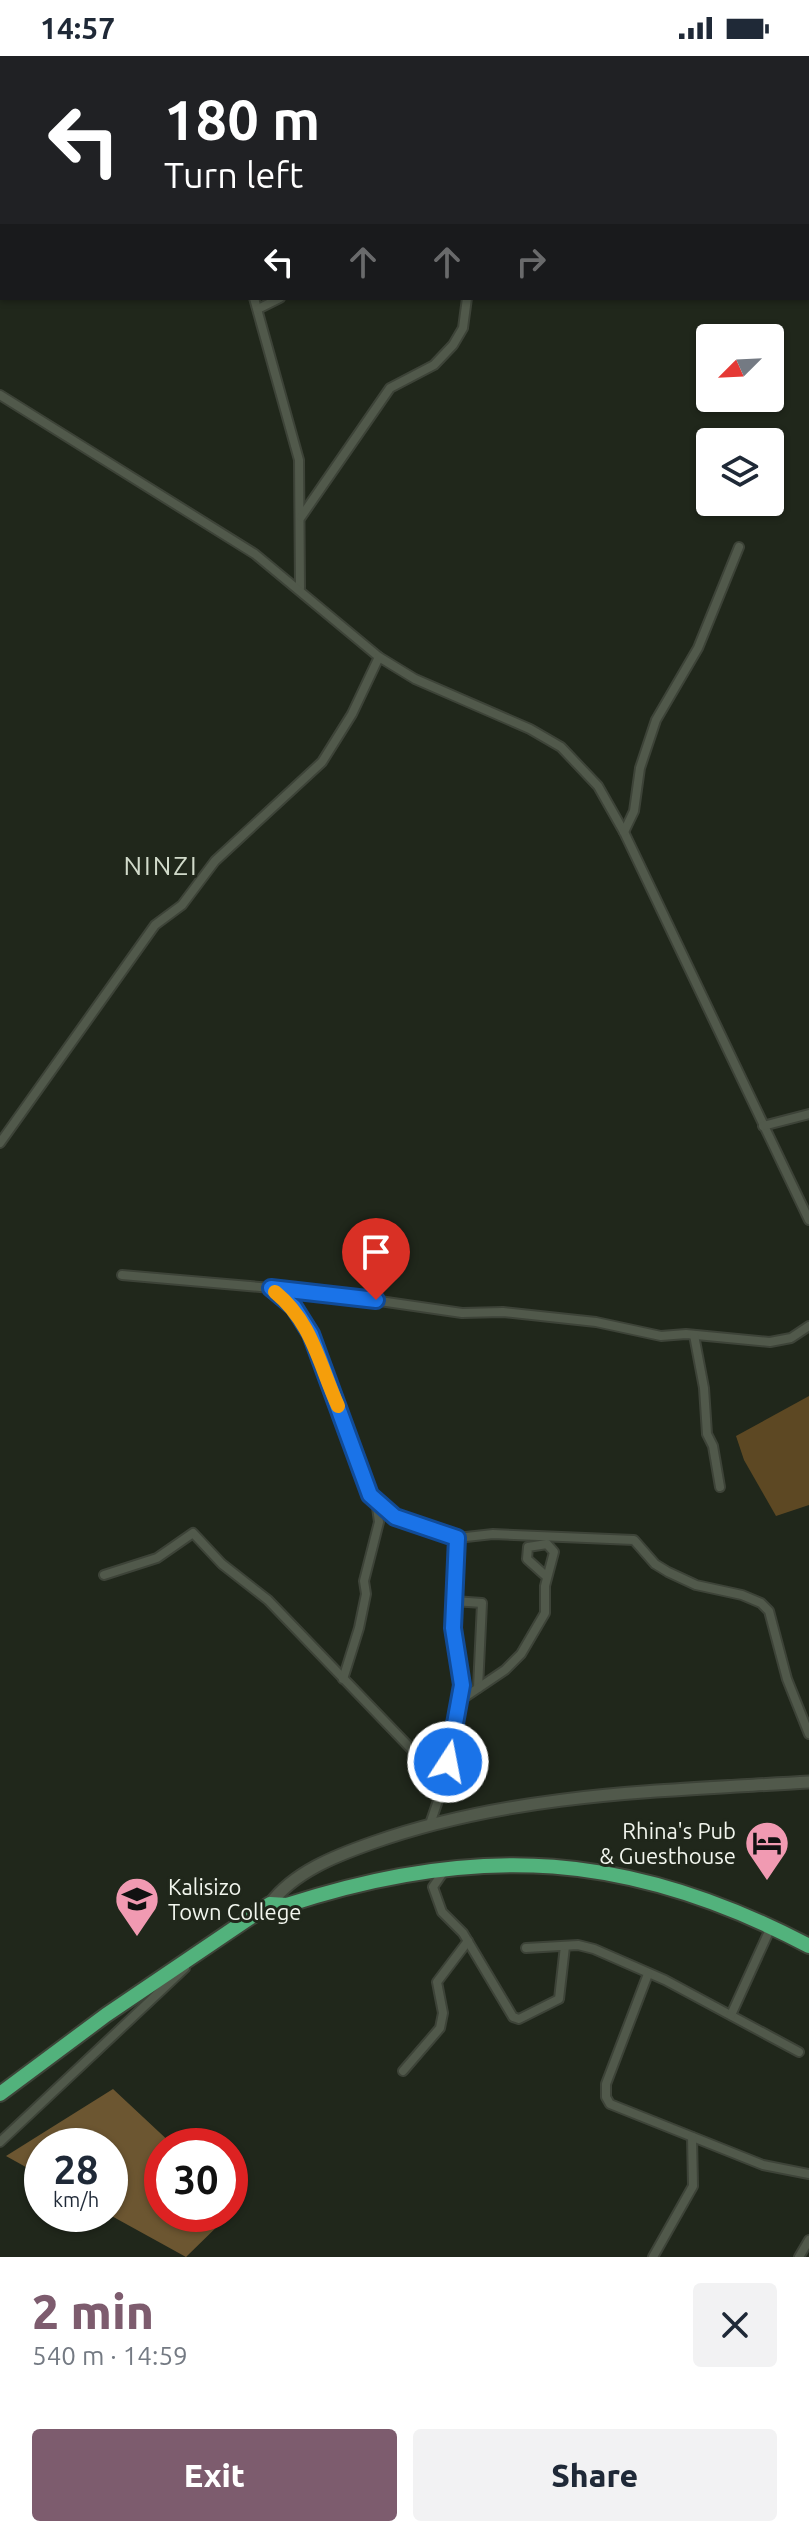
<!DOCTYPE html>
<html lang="en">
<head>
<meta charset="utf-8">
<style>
	body { margin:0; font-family:Ubuntu,sans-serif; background:#f2f2f3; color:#1f2937; height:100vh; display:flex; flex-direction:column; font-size:30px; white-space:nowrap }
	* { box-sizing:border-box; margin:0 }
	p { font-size:26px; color:#747a83 }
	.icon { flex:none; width:44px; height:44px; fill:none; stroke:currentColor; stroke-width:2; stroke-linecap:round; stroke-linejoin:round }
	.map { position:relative; height:2201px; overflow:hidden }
	.panel { display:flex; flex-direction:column; background:#fff; flex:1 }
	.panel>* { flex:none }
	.hud { position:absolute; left:0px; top:0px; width:810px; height:244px; box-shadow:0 2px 6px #0004; background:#202124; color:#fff; overflow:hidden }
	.needle { width:52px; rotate:246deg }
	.fabs { position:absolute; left:696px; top:268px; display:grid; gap:16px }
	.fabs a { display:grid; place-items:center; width:88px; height:88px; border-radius:8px; background:#fff; box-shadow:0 2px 6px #0004; font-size:40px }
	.speed { position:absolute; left:24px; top:2072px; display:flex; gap:16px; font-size:40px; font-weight:700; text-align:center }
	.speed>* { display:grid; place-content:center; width:104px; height:104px; border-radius:50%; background:#fff; box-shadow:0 2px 6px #0004; line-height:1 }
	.speed small { font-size:20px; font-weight:400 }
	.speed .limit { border:12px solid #d22; background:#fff; color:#111 }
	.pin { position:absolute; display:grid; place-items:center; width:68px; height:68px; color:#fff; margin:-82px -34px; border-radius:50% 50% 50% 0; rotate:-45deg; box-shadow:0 0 8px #0007 }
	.pin .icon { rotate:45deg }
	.me { position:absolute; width:88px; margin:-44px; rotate:11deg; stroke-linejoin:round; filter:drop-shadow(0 0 6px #0008) }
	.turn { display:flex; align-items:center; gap:28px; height:168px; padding:0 32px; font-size:36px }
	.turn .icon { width:104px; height:104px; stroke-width:2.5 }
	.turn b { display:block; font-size:56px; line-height:68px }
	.lanes { display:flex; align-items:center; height:76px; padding:0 32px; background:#0003; justify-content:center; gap:40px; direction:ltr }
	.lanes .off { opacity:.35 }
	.round { display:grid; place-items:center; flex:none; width:84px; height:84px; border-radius:8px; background:#f2f2f3 }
	.overview { display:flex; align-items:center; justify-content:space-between; height:136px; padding:0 32px }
	h1 { font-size:48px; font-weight:800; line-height:60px; color:#7d5c6e }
	.primary-button { display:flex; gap:16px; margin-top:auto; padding:16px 32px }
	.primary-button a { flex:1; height:92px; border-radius:8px; background:#7d5c6e; color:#fff; font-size:32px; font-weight:800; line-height:92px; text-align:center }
	.primary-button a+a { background:#f2f2f3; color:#1f2937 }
	.status { display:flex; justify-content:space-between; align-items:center; height:56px; padding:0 40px; background:#fff; direction:ltr }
	.status svg { height:22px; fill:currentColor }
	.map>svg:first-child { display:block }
</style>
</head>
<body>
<div class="status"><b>14:57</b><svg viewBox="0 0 49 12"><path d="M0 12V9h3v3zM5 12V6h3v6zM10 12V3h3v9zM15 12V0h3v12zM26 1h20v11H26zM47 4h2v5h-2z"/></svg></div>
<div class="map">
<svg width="809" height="2201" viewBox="0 0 809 2201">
	<rect width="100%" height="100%" fill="#20271b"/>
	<path fill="#5d4823" d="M809,1340V1449L776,1460L744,1404L736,1380Z"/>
	<path fill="#6c5631" d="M113,2033L174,2090H162V2158H230L186,2201L108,2158L110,2090H42V2120L6,2100Z"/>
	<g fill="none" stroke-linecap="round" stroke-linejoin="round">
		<g stroke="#3d4338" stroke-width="12">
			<g id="street">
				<path d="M136,0V2"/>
				<path d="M254,242L299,404L300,532"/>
				<path d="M258,253L280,242"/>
				<path d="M0,339L255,498L379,601L415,623L530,673L561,691L598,730L624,776L809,1164"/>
				<path d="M301,461L390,332L434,309L453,289L463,272L467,242"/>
				<path d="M624,776L634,755L640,712L656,664L698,592L739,491"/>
				<path d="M763,1070L809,1058"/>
				<path d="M0,1087L155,869L182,849L215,805L322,706L352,658L379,601"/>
				<path d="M122,1219L318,1236L462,1257L503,1256L596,1266L661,1280L686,1278L770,1286L791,1282L809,1270"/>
				<path d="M271,1232L294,1251L311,1278L355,1391L367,1433L395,1461L457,1482L493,1478L634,1484L655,1508L668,1516L696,1529L742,1539L761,1547L769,1555L787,1623L809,1678"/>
				<path d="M694,1279L704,1332L707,1378L713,1390L720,1431"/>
				<path d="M104,1519L157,1502L193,1477L222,1508L268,1544L444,1727L430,1768"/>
				<path d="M454,1545L482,1547L478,1632"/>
				<path d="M343,1623L359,1572L366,1538L364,1525L379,1466L376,1444"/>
				<path d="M459,1645L505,1614L521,1598L545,1557V1530L554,1496L547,1488L528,1491L527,1503L547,1521"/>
				<path d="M444,1727L462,1629L453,1572L457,1482"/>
				<path d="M444,1815L433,1831L442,1856L463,1877L513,1961L519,1963L559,1943L565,1890"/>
				<path d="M526,1892L578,1889L594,1893L665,1924L799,1996"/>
				<path d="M648,1918L606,2028V2041L610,2048L763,2109L809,2118"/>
				<path d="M731,1959L771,1871"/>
				<path d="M403,2015L440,1972L443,1957L437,1926L468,1885"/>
				<path d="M0,2086L185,1912"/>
				<path d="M653,2201L693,2130L692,2081"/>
				<path d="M799,2201L809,2184"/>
			</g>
		</g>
		<g stroke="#3d4338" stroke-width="15">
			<path id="secondary" d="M270,1848C294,1816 335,1800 372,1787C513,1737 661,1735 809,1726"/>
		</g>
		<g stroke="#3d4338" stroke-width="18">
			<path id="highway" d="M0,2038L106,1959L270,1848L287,1849C479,1786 631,1796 809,1890"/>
		</g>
		<use href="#street" stroke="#51594b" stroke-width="8"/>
		<use href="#secondary" stroke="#51594b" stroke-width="11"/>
		<use href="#highway" stroke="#52b27c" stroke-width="14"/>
	</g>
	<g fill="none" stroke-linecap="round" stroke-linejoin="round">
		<g stroke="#114b97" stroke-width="20">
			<path id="route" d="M376,1244L271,1232L294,1251L311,1278L370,1439L395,1461L457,1482L453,1572L462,1629L448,1706"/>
		</g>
		<use href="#route" stroke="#1a73e8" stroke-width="14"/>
		<path stroke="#f59e0b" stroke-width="14" d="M275,1236C312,1266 319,1308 338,1350"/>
	</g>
	<defs>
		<g id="hotel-pin" transform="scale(2.3)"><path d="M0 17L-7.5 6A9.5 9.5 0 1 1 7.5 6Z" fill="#f19ab2" stroke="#20271b"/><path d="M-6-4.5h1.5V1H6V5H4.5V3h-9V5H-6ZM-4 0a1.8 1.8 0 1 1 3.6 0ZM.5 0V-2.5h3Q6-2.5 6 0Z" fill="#111"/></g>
		<g id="school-pin" transform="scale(2.3)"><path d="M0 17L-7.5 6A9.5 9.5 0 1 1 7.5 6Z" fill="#f19ab2" stroke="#20271b"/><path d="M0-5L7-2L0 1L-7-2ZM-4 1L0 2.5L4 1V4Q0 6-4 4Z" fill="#111"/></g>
	</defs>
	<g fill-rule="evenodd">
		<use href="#hotel-pin" x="767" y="1787"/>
		<use href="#school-pin" x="137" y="1843"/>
	</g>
	<g text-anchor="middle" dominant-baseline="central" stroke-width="6" stroke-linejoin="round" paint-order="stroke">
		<g font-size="22" fill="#f2f6ee" stroke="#20271b" text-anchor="end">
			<text x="736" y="1774">Rhina's Pub<tspan x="736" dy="25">&amp; Guesthouse</tspan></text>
			<text x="168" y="1830" text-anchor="start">Kalisizo<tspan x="168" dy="25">Town College</tspan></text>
		</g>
		<g font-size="26" letter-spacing="2" fill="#d1daca" stroke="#20271b">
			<text x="161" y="809">NINZI</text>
		</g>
	</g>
</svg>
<div class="fabs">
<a><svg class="needle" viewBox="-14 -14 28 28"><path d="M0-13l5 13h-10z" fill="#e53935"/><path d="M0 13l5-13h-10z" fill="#747a83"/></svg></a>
<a><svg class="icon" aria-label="layers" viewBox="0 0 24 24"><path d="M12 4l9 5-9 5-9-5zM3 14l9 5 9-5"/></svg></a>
</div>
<div class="speed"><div>28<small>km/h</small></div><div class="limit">30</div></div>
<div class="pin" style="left:376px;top:1244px;background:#d93025"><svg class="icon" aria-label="arrive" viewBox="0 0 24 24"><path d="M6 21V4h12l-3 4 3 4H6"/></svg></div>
<svg class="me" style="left:448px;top:1706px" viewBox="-20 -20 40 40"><circle r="17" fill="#1a73e8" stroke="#fff" stroke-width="3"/><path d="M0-11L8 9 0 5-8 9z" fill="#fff"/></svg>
<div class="hud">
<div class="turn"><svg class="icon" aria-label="left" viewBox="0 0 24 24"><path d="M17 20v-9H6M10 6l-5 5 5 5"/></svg><div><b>180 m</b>Turn left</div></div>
<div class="lanes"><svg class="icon" aria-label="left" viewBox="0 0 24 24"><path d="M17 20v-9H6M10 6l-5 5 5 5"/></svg><svg class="icon off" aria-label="ahead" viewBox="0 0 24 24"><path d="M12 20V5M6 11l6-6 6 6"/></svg><svg class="icon off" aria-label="ahead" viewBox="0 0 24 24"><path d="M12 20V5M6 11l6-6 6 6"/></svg><svg class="icon off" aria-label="right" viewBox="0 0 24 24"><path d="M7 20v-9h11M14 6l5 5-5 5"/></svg></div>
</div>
</div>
<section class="panel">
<div class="overview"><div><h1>2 min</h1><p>540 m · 14:59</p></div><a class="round"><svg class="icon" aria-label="close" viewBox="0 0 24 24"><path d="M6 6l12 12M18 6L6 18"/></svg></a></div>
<div class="primary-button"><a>Exit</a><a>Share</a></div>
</section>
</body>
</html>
